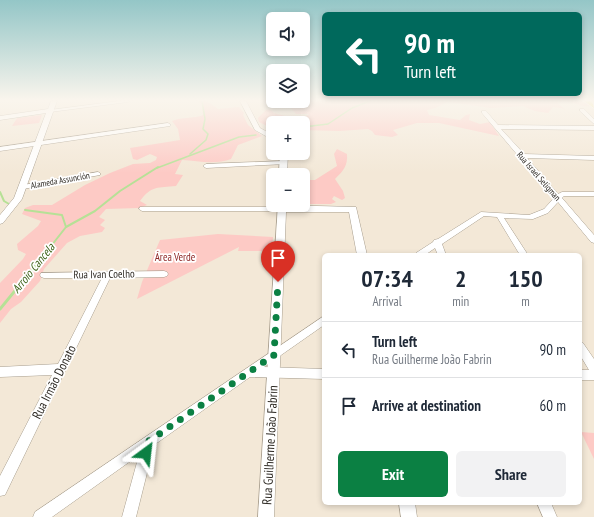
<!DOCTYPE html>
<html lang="en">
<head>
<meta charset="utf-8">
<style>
	body { margin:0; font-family:"PT Sans Narrow",sans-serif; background:#f2f2f3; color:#1f2937; height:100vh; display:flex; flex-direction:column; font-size:15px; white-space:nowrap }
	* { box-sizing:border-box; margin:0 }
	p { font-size:13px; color:#747a83 }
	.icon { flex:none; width:22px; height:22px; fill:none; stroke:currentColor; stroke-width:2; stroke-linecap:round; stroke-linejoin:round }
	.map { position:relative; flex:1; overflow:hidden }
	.drawer { position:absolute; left:322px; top:253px; width:260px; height:252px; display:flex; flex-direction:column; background:#fff; border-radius:6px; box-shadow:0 2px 6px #0003 }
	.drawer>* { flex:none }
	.guide { position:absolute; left:322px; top:12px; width:260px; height:84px; border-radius:6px; box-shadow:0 2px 6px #0003; background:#00695c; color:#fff; overflow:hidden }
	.fabs { position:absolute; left:266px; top:12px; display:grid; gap:8px }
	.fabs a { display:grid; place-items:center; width:44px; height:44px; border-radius:6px; background:#fff; box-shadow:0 2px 6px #0003; font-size:20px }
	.pin { position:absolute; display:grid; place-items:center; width:34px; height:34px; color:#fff; margin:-41px -17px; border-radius:50% 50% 50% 0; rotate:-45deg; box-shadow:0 0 4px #0007 }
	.pin .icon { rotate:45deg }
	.me { position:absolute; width:44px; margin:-22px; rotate:30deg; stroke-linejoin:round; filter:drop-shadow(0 0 3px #0008) }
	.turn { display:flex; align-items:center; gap:14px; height:84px; padding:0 16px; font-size:18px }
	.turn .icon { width:52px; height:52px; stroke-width:2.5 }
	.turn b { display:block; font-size:28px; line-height:34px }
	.eta { display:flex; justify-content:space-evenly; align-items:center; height:68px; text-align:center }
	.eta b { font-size:24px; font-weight:700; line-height:28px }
	.primary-button { display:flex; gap:8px; margin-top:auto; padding:8px 16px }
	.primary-button a { flex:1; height:46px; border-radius:6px; background:#0b8043; color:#fff; font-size:16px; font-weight:700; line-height:46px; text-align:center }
	.primary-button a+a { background:#f2f2f3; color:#1f2937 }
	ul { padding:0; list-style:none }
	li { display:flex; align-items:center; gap:12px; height:56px; padding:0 16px; border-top:1px solid #e0e1e3 }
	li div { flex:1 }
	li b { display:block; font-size:15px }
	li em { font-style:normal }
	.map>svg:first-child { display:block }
</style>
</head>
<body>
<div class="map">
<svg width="594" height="517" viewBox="0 0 594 517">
	<rect width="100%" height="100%" fill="#f3e8d7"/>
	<g fill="#fdcac5">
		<path d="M198,101H207L218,109L239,107L244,113L243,115L248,125L262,136L238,145L231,159C216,165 198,161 182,160L175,174L183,175L176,186C158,188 152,185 140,201L147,205L139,208L106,209L99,217L105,220L100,225L105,228L102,232L80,236L67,243L44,269L40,281L21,302L11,309L0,323V283L23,259L26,254L18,250L17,244L38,226L41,221L22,214L25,208L33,205H52L85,185L110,173L133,164L150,163L156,160L157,157L150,154L137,160L133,159L130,148L180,140L178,129L172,121C181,117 198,118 203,115L202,105Z"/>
		<path d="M307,101H585L590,106C578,108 571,98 558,103L566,111L562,108L553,107L548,113L535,111L523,106L491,108L448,102L435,108L427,110L429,115C440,117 449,118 460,120L466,115L470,114L469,120L480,124L490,122L499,136L439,123H417L393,130L398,135L392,137L375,135L372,131L368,129L339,131L303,130V123H273V129L259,122L258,118L266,110L270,109L274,113L285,116C290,125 299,122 308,121L306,116L309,114H296L289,106L294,103Z"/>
		<path d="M42,115L39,123L12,126L17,118Z"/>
		<path d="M337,149L347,154C348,166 343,171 335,179L343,191L345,198L342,200L334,196L332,199L336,202L331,204H303V180H315L337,166L334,154Z"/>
		<path d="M218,234L273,237L272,251H238L239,247L137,299L142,282L160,240Z"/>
		<path d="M581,432L594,433V459Z"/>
	</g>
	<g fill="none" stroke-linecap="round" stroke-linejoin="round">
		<g stroke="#b6e196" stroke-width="1.5">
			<path d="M303,127L328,124L352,108L370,101"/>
			<path d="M269,130H273"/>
			<path d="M190,154L206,140L208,134L203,129L205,119L202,101"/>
			<path d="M157,168L239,137L256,135"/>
		</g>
		<g stroke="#b6e196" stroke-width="2">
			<path d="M0,192L4,201L9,204"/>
			<path d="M25,210L62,215L66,227"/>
			<path d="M44,255L66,227L95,211L120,191L158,167"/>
		</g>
		<path stroke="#b6e196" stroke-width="3" d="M0,309L45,254"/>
		<g stroke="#a89e8e" stroke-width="1">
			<g id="minor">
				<path d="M119,101H130L128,102L50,112L48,111L50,110Z"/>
				<path d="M580,109H584L594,119V124L580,111Z"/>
				<path d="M482,111H486L498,125L594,126V130L501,129L524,154L594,156V160L527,158L558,194L562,192H594V196H564L562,198L594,235V243L591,242L558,202L548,213L533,219L504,218L528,255H520L497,217L484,216L442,244L446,255H438L435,248L425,255H415L416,253L433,242L434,240L438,239L481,212L529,215L544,209L554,198L482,113Z"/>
				<path d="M168,123L171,125L170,126L0,151V147Z"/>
				<path d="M284,161L286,162V164L206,168L203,166L206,164Z"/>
				<path d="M98,172L100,173V175L23,189L20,187L23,185Z"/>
				<path d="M140,207H281L284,209L281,211H142L139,209Z"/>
				<path d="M164,271L167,272L168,274L167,276L164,277L110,278L5,495L0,496V476L52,375L0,377V367L58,364L102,278H44L41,277L40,275L41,273Z"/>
				<path d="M324,316V325L264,367L324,369V379L250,377L154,445L136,517H122L139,455L52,517H33L35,512Z"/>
				<path d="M580,341L583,343L594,359V380H580V370H589L580,355Z"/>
				<path d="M537,503H551L557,517H543Z"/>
			</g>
		</g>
		<g stroke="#a89e8e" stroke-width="1">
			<g id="tertiary">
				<path d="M51,101H57L22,199L3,223L0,224V215L14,198L46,113L0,120V116L48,109Z"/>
				<path d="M240,101H246L260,128L273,135V140L255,130Z"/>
				<path d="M280,153H288L287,175H279Z"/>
				<path d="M278,205L356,207L367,255H357L349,212H286L274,517H258Z"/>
				<path d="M399,503H415L417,517H401Z"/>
			</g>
		</g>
		<g stroke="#fff" stroke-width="1">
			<path id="trunk" d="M584,101H592L594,108Z"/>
		</g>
		<use href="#minor" fill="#fff" fill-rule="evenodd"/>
		<use href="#tertiary" fill="#fff" fill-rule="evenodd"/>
		<use href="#trunk" fill="#ebe25a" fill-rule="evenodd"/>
	</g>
	<linearGradient id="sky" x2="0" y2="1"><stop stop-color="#94c6c7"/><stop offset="0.58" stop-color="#faf5ed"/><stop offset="1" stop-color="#faf5ed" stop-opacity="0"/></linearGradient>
	<rect width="594" height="173" fill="url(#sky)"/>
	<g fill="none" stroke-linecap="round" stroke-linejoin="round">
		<path stroke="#0b8043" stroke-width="7" stroke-dasharray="0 12.6" d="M146,453L149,441L274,355L278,282"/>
	</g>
	<g text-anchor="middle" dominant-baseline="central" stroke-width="3.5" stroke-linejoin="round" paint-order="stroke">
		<g font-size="9" fill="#302c26" stroke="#fff">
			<text transform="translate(539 176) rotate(49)">Rua Israel Seligman</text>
			<text transform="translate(60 180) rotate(-10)">Alameda Assunción</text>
		</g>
		<g font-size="11" fill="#8d2625" stroke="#fff">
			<text x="175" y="257">Área Verde</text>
		</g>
		<g font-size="11" fill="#302c26" stroke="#fff">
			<text transform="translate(104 274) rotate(-1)">Rua Ivan Coelho</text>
		</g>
		<g font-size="12" font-style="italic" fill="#3e6318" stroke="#fff">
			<text transform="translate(33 268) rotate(-51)">Arroio Cancela</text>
		</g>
		<g font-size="13" fill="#302c26" stroke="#fff">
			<text transform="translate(54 382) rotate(-63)">Rua Irmão Donato</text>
			<text transform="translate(270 445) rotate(-87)">Rua Guilherme João Fabrin</text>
		</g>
	</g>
</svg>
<div class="fabs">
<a><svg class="icon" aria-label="sound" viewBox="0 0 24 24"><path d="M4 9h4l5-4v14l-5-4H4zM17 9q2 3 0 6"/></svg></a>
<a><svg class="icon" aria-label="layers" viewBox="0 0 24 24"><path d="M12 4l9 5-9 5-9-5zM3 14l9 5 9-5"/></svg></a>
<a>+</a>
<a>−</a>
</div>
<div class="pin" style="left:278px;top:282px;background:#d93025"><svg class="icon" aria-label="arrive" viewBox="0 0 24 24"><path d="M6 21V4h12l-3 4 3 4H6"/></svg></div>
<svg class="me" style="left:146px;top:453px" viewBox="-20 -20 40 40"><path d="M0-17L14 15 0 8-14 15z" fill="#0b8043" stroke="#fff" stroke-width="4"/></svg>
<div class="guide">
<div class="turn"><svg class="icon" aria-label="left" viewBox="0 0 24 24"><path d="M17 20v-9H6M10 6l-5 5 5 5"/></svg><div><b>90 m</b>Turn left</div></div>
</div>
<section class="drawer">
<div class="eta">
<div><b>07:34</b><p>Arrival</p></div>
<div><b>2</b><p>min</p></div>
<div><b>150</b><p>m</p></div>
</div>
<ul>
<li><svg class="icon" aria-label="left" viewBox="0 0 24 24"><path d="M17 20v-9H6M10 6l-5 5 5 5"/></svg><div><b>Turn left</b><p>Rua Guilherme João Fabrin</p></div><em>90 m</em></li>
<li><svg class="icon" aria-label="arrive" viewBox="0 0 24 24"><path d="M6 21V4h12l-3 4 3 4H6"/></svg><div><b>Arrive at destination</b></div><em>60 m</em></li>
</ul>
<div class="primary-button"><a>Exit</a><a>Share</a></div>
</section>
</div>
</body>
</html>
